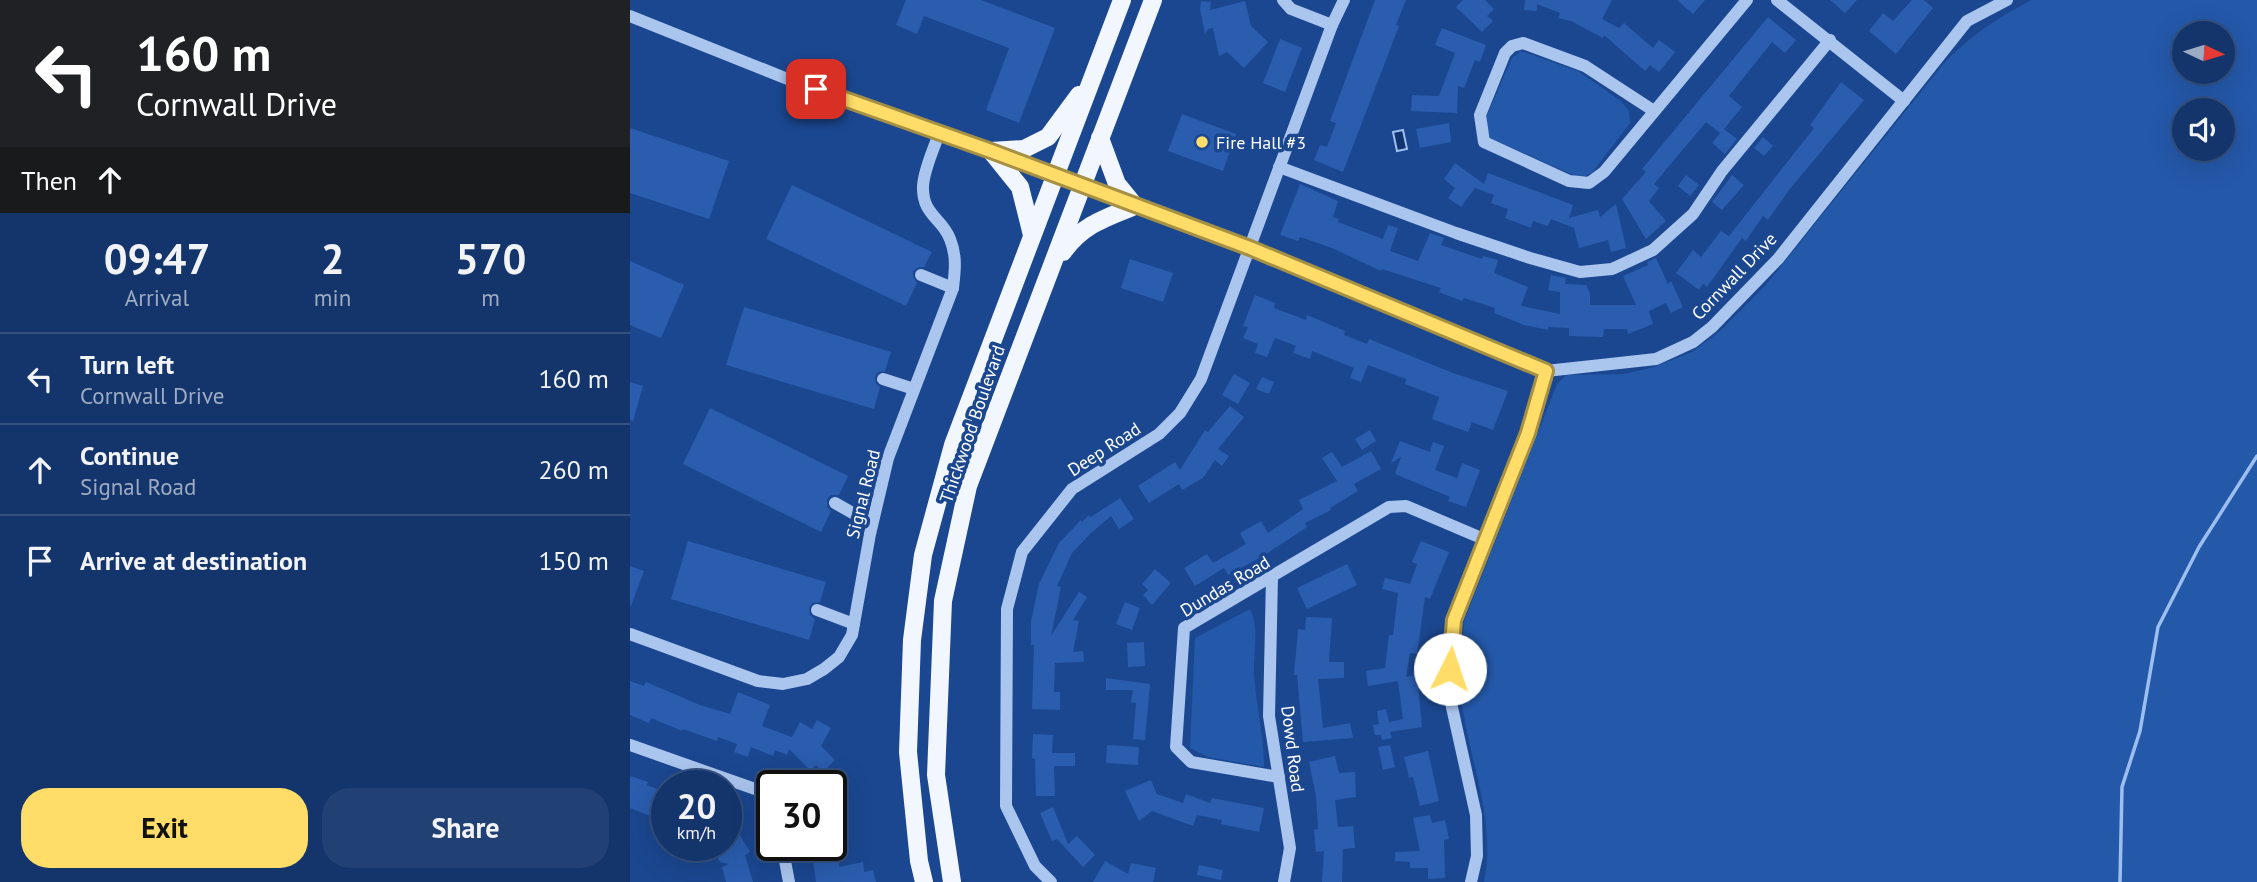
<!DOCTYPE html>
<html lang="en">
<head>
<meta charset="utf-8">
<style>
	body { margin:0; font-family:"PT Sans",sans-serif; background:#214074; color:#f1f3f6; height:100vh; display:flex; flex-direction:column; font-size:26px; white-space:nowrap }
	* { box-sizing:border-box; margin:0 }
	p { font-size:23px; color:#9dabc2 }
	.icon { flex:none; width:38px; height:38px; fill:none; stroke:currentColor; stroke-width:2; stroke-linecap:round; stroke-linejoin:round }
	.map { position:relative; flex:1; overflow:hidden }
	.side { display:flex; flex-direction:column; background:#14356c; width:630px }
	.side>* { flex:none }
	.banner { background:#202124; color:#fff; overflow:hidden }
	.needle { width:46px; rotate:94deg }
	.tools { position:absolute; left:1542px; top:21px; display:grid; gap:14px }
	.tools a { display:grid; place-items:center; width:63px; height:63px; border-radius:50%; background:#14356c; box-shadow:0 7px 28px #0002,0 0 0 2px #33507f; font-size:35px }
	.speed { position:absolute; left:21px; top:770px; display:flex; gap:14px; font-size:35px; font-weight:700; text-align:center }
	.speed>* { display:grid; place-content:center; width:91px; height:91px; border-radius:50%; background:#14356c; box-shadow:0 7px 28px #0002,0 0 0 2px #33507f; line-height:1 }
	.speed small { font-size:18px; font-weight:400 }
	.speed .limit { border:4px solid #111; border-radius:10px; background:#fff; color:#111 }
	.pin { position:absolute; display:grid; place-items:center; width:60px; height:60px; color:#fff; margin:-30px; border-radius:14px; box-shadow:0 4px 10px #0006 }
	.me { position:absolute; width:77px; margin:-38px; rotate:4deg; stroke-linejoin:round; filter:drop-shadow(0 0 5px #0008) }
	.turn { display:flex; align-items:center; gap:24px; height:147px; padding:0 21px; font-size:32px }
	.turn .icon { width:91px; height:91px; stroke-width:2.5 }
	.turn b { display:block; font-size:49px; line-height:60px }
	.then { display:flex; align-items:center; height:66px; padding:0 21px; background:#0003; gap:14px; font-size:26px }
	.eta { display:flex; justify-content:space-evenly; align-items:center; height:119px; text-align:center }
	.eta b { font-size:42px; font-weight:800; line-height:49px }
	.button { display:flex; gap:14px; margin-top:auto; padding:14px 21px }
	.button a { flex:1; height:80px; border-radius:28px; background:#ffdd68; color:#111; font-size:28px; font-weight:800; line-height:80px; text-align:center }
	.button a+a { background:#214074; color:#f1f3f6 }
	ul { padding:0; list-style:none }
	li { display:flex; align-items:center; gap:21px; height:91px; padding:0 21px; border-top:2px solid #33507f }
	li div { flex:1 }
	li b { display:block; font-size:26px }
	li em { font-style:normal }
	main { display:flex; flex:1; min-height:0 }
	.map>svg:first-child { display:block }
</style>
</head>
<body>
<main>
<section class="side">
<div class="banner">
<div class="turn"><svg class="icon" aria-label="left" viewBox="0 0 24 24"><path d="M17 20v-9H6M10 6l-5 5 5 5"/></svg><div><b>160 m</b>Cornwall Drive</div></div>
<div class="then">Then<svg class="icon" aria-label="ahead" viewBox="0 0 24 24"><path d="M12 20V5M6 11l6-6 6 6"/></svg></div>
</div>
<div class="eta">
<div><b>09:47</b><p>Arrival</p></div>
<div><b>2</b><p>min</p></div>
<div><b>570</b><p>m</p></div>
</div>
<ul>
<li><svg class="icon" aria-label="left" viewBox="0 0 24 24"><path d="M17 20v-9H6M10 6l-5 5 5 5"/></svg><div><b>Turn left</b><p>Cornwall Drive</p></div><em>160 m</em></li>
<li><svg class="icon" aria-label="ahead" viewBox="0 0 24 24"><path d="M12 20V5M6 11l6-6 6 6"/></svg><div><b>Continue</b><p>Signal Road</p></div><em>260 m</em></li>
<li><svg class="icon" aria-label="arrive" viewBox="0 0 24 24"><path d="M6 21V4h12l-3 4 3 4H6"/></svg><div><b>Arrive at destination</b></div><em>150 m</em></li>
</ul>
<div class="button"><a>Exit</a><a>Share</a></div>
</section>
<div class="map">
<svg width="1627" height="882" viewBox="0 0 1627 882">
	<rect width="100%" height="100%" fill="#1b4790"/>
	<g fill="#2458a9" fill-rule="evenodd">
		<path d="M1402,0H1627V882H854C866,825 842,767 833,711C828,679 830,650 835,619L927,384L936,375L994,374L1024,367L1062,352L1090,331L1135,286L1315,62C1343,34 1367,18 1402,0ZM1592,33V72H1554V33ZM1592,110V149H1554V110Z"/>
		<path d="M891,51L948,71L991,101L999,111L1000,123L962,173L950,178L860,138L855,120L882,58Z"/>
		<path d="M620,609C630,629 623,652 624,674C626,705 634,736 634,767L578,757L560,748L565,638Z"/>
	</g>
	<path fill="#12346e" stroke="#9dbff0" stroke-width="2" d="M773,130L777,149L767,151L763,132Z"/>
	<g fill="none" stroke-linecap="round" stroke-linejoin="round">
		<path stroke="#9dbff0" stroke-width="3.5" d="M1490,882L1492,787L1510,731L1528,627L1569,547L1627,456"/>
	</g>
	<g fill="#2a5dae">
		<path d="M276,0H351L425,28L389,123L356,110L379,48L294,16L287,34L266,25Z"/>
		<path d="M745,0H776L766,25L769,26L713,172L684,160L690,145L697,147L706,123L700,121Z"/>
		<path d="M833,0H855L864,9L857,16L863,21L852,32L826,7Z"/>
		<path d="M895,0H982L972,19L989,28L994,23L1023,48L1029,40L1045,52L1029,72L1020,65L1015,71L974,35L973,38L941,21L928,18L930,13L907,4V11L894,10Z"/>
		<path d="M1047,0H1075L1063,14Z"/>
		<path d="M1200,0H1227L1215,13Z"/>
		<path d="M1282,0H1294L1303,8L1266,54L1239,31L1253,13L1263,21Z"/>
		<path d="M571,1L581,2L580,10L615,1L621,26L638,42L614,68L597,52L589,56L583,28L578,29L575,34L570,9Z"/>
		<path d="M1138,17L1166,40L1155,53L1142,42L1099,96L1112,107L1094,129L1107,139L1095,154L1082,143L1090,133L1076,122L1024,184L1029,188L1019,201L1036,221L1016,239L992,199L1016,172L1012,169Z"/>
		<path d="M812,28L856,45L850,62L845,60L834,88L828,86L827,113L781,111L782,95L809,96L825,53L805,45Z"/>
		<path d="M650,39L672,48L655,92L633,83Z"/>
		<path d="M1211,82L1234,100L1159,190L1138,220L1133,216L1116,241L1112,238L1077,287L1073,284L1069,290L1046,273L1063,250L1071,257L1091,231L1099,236L1184,128L1180,125Z"/>
		<path d="M552,114L606,134L593,171L538,151Z"/>
		<path d="M819,123L821,142L790,148L786,129Z"/>
		<path d="M0,128L99,161L79,219L0,193Z"/>
		<path d="M1133,137L1143,146L1134,156L1124,148Z"/>
		<path d="M825,163L854,184L858,173L943,205L939,218L968,210L970,217L986,204L996,248L981,252L978,240L949,248L944,228L921,219L918,226L903,221L901,228L875,218L878,209L861,203L864,195L845,188L831,207L818,198L825,188L814,179Z"/>
		<path d="M1056,175L1069,185L1060,196L1048,186Z"/>
		<path d="M1102,175L1114,185L1092,210L1082,202Z"/>
		<path d="M670,184L708,201L703,217L709,219L708,222L753,239L758,225L768,228L760,251L788,261L800,233L814,238L811,245L852,259L853,256L868,260L864,273L898,287L891,306L930,314V292L918,290L921,275L936,278L935,284L956,285L960,293V305H1006L993,276L1018,265L1017,262L1026,258L1038,284L1041,281L1053,307L1041,313L1036,303L1019,311L1023,324L998,334L997,329H974L973,337L939,336V328L918,327V330L894,325L864,313L865,308L834,298L832,301L809,292L811,288L752,269L751,271L702,248L670,237L668,241L650,235Z"/>
		<path d="M162,185L302,252L294,267H289L283,271V277L287,283L276,306L136,239Z"/>
		<path d="M500,259L543,273L533,302L491,288Z"/>
		<path d="M0,261L54,285L31,338L0,325Z"/>
		<path d="M625,295L645,303L644,308L676,320L677,315L689,320L715,331L714,335L737,344L739,339L823,373L878,391L863,430L842,422L838,432L802,419L809,397L775,384L776,379L738,365L731,382L720,378L724,368L682,351L680,359L663,353L666,346L645,338L637,357L625,353L628,344L613,338L618,327L613,326Z"/>
		<path d="M114,307L261,352L255,371L248,372L245,377L246,384L250,387L244,409L96,365Z"/>
		<path d="M604,374L620,383L608,404L592,395Z"/>
		<path d="M632,377L644,382L639,394L626,389Z"/>
		<path d="M0,382L13,386L3,421L0,420Z"/>
		<path d="M600,406L614,417L588,449L599,456L592,466L585,460L573,478L552,490L549,484L519,503L508,486L545,462L550,470L575,430L578,432Z"/>
		<path d="M80,408L218,476L209,495H201L197,499V507L201,511L191,532L53,464Z"/>
		<path d="M740,430L746,441L732,450L725,439Z"/>
		<path d="M770,441L800,452L803,442L814,446L805,470L827,478L832,463L850,470L836,507L818,501L820,497L765,474L771,457L761,463Z"/>
		<path d="M741,451L751,469L724,484L728,491L700,508L701,510L675,523L677,527L633,556L598,575L594,568L565,586L554,568L577,554L583,563L616,544L610,533L631,521L638,533L673,509L669,500L707,481L692,458L702,452L712,467Z"/>
		<path d="M490,498L504,519L489,529L481,516L461,533L442,553L427,586L431,587L421,636L449,592L457,597L443,620L449,621L443,652L453,651L454,662L425,663L424,692H430V710L402,709L404,645H401V621L409,584L429,543L451,520L452,522L459,515L461,517Z"/>
		<path d="M58,541L196,582L190,602L182,603L179,608L180,615L185,619L179,640L41,599Z"/>
		<path d="M791,541L819,552L800,599L795,597L787,654L780,653L776,677L787,675L792,727L760,732L762,738L752,740L751,735H745L743,725L749,724L747,711L756,709L759,722L773,719L768,681L738,686L736,671L755,668L759,635H763L768,593L752,589L755,578L780,584L787,564L782,562Z"/>
		<path d="M717,564L727,585L677,609L667,588Z"/>
		<path d="M0,566L14,571L1,606H0Z"/>
		<path d="M525,569L541,583L522,605L513,595L518,590L512,584Z"/>
		<path d="M495,602L510,608L502,630L486,624Z"/>
		<path d="M676,617L702,618L699,662H714V678L688,679L693,728L720,723L723,738L673,742L667,675H664L668,629L675,630Z"/>
		<path d="M514,642L515,666L498,667L497,643Z"/>
		<path d="M476,678L520,684L515,740L503,739L506,703L501,702L503,690H476Z"/>
		<path d="M0,681L14,686L16,682L70,705L100,714L108,692L140,705L132,726L162,737L170,722L182,729L187,720L201,728L191,746L205,760L193,772L186,765L180,770L159,749L157,755L145,750L143,756L121,747L118,757L104,752L107,744L88,737L87,741L53,729L52,731L21,718L19,723L0,715Z"/>
		<path d="M403,734L423,735L422,753H445V766H424L425,796H406L405,759L402,758Z"/>
		<path d="M477,745L509,747L508,765L476,763Z"/>
		<path d="M760,745L765,767L753,770L748,747Z"/>
		<path d="M798,751L809,801L790,806L783,777L779,778L774,757Z"/>
		<path d="M705,756L709,773L725,772L726,797L705,800L708,827L723,826L725,848L713,849L712,882H692L694,851L686,852L684,830L688,829L686,796L679,762Z"/>
		<path d="M0,776L18,782L17,785L37,793V815L30,813L28,819L0,808Z"/>
		<path d="M521,780L527,794L553,803L556,794L580,803L582,798L634,808L629,832L591,824L592,820L567,815L563,826L522,811L509,821L495,791Z"/>
		<path d="M211,787L215,813L201,815V789Z"/>
		<path d="M423,807L438,844L447,836L465,855L453,867L427,839L422,841L410,813Z"/>
		<path d="M800,815L802,823L815,820L819,839L814,840L815,878L798,879V868H780V862L765,861V852L790,851L783,818Z"/>
		<path d="M106,829L120,852L115,855L123,882H96L92,867L99,864L90,862L80,845H96V835Z"/>
		<path d="M181,845H206L209,867L233,862L234,872L243,870L246,882H186Z"/>
		<path d="M475,861L498,874L501,863L526,868L523,882H463Z"/>
		<path d="M569,865L593,870L591,880L567,875Z"/>
	</g>
	<g fill="none" stroke-linecap="round" stroke-linejoin="round">
		<g stroke="#aac5ee" stroke-width="12">
			<path d="M653,0L661,9L702,25"/>
			<path d="M1147,0L1274,101"/>
			<path d="M0,16L165,82L361,151L620,248L916,371L1026,359L1063,342L1082,327L1148,259L1337,21L1377,0"/>
			<path d="M1024,111L955,66L893,43L882,46L875,53L850,115L854,142L939,181L959,183L974,172L1117,0"/>
			<path d="M649,167L826,233L900,258L950,272L982,269L1023,250L1063,214L1092,171L1200,40"/>
			<path d="M291,275L323,288"/>
			<path d="M253,379L284,389"/>
			<path d="M205,503L242,524"/>
			<path d="M642,577L639,716L660,848L654,882"/>
			<path d="M187,610L224,624"/>
			<path d="M0,634L128,681L153,684L177,679L194,669L209,657L222,635L240,534L258,458L323,288C325,271 327,256 320,239C312,218 292,215 293,186C294,169 304,149 309,133"/>
			<path d="M0,745L142,795"/>
			<path d="M649,777L561,762L546,747L554,628L759,507L776,506L856,540"/>
			<path d="M152,845L159,882"/>
			<path d="M421,882L405,866L376,806L377,609L392,552L442,489L529,434L550,413L571,379L702,25L714,0"/>
			<path d="M841,882L847,856L846,815L819,694L824,620L898,433L916,371"/>
		</g>
		<g stroke="#f2f6ff" stroke-width="18">
			<path d="M361,151L394,149L418,137L449,95"/>
			<path d="M361,151L390,187L402,235"/>
			<path d="M433,252C452,225 475,218 505,206L487,184L470,138"/>
			<path d="M294,882L289,861L278,752L282,640L293,555L323,445L492,0"/>
			<path d="M322,882L306,775L313,601L338,486L523,0"/>
		</g>
	</g>
	<g fill="none" stroke-linecap="round" stroke-linejoin="round">
		<g stroke="#a69044" stroke-width="18">
			<path id="route" d="M186,89L361,151L620,248L916,371L898,433L824,620L820,669"/>
		</g>
		<use href="#route" stroke="#ffdd68" stroke-width="12"/>
	</g>
	<circle fill="#ffdd68" stroke="#1b4790" stroke-width="2.5" cx="572" cy="142" r="7"/>
	<g text-anchor="middle" dominant-baseline="central" stroke-width="7" stroke-linejoin="round" paint-order="stroke">
		<g font-size="18" fill="#fff" stroke="#1b4790" text-anchor="start">
			<text x="586" y="142">Fire Hall #3</text>
		</g>
		<g font-size="18" fill="#fff" stroke="#1b4790">
			<text transform="translate(1104 276) rotate(-46)">Cornwall Drive</text>
			<text transform="translate(342 424) rotate(-71)">Thickwood Boulevard</text>
			<text transform="translate(474 449) rotate(-33)">Deep Road</text>
			<text transform="translate(233 494) rotate(-76)">Signal Road</text>
			<text transform="translate(595 586) rotate(-31)">Dundas Road</text>
			<text transform="translate(663 749) rotate(83)">Dowd Road</text>
		</g>
	</g>
</svg>
<div class="tools">
<a><svg class="needle" viewBox="-14 -14 28 28"><path d="M0-13l5 13h-10z" fill="#e53935"/><path d="M0 13l5-13h-10z" fill="#9dabc2"/></svg></a>
<a><svg class="icon" aria-label="sound" viewBox="0 0 24 24"><path d="M4 9h4l5-4v14l-5-4H4zM17 9q2 3 0 6"/></svg></a>
</div>
<div class="speed"><div>20<small>km/h</small></div><div class="limit">30</div></div>
<div class="pin" style="left:186px;top:89px;background:#d93025"><svg class="icon" aria-label="arrive" viewBox="0 0 24 24"><path d="M6 21V4h12l-3 4 3 4H6"/></svg></div>
<svg class="me" style="left:820px;top:669px" viewBox="-20 -20 40 40"><circle r="19" fill="#fff"/><path d="M0-13L10 11 0 6-10 11z" fill="#ffdd68"/></svg>
</div>
</main>
</body>
</html>
